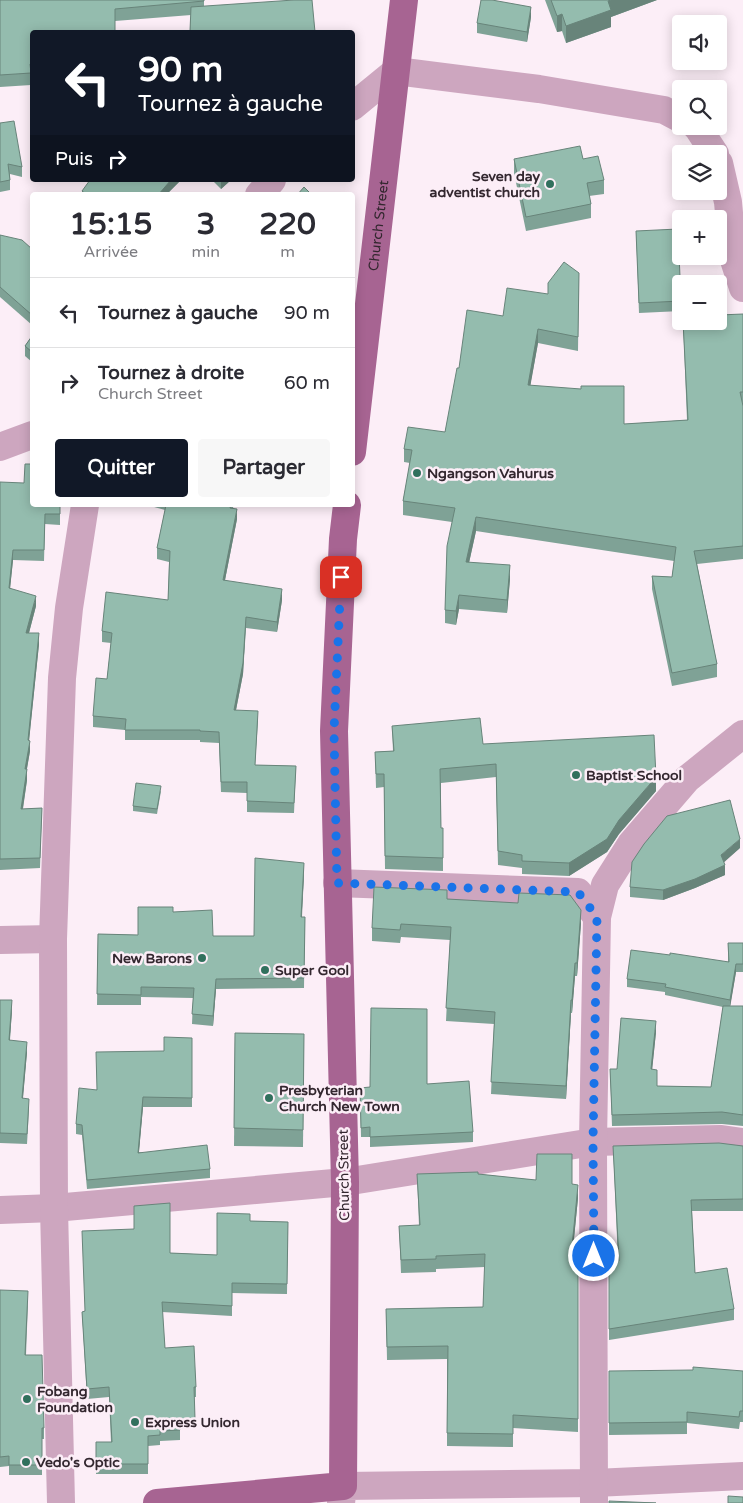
<!DOCTYPE html>
<html lang="fr">
<head>
<meta charset="utf-8">
<style>
	body { margin:0; font-family:"Varela Round",sans-serif; background:#f7f7f7; color:#2b2b33; height:100vh; display:flex; flex-direction:column; font-size:19px; white-space:nowrap }
	* { box-sizing:border-box; margin:0 }
	p { font-size:16px; color:#7c7c81 }
	.icon { flex:none; width:28px; height:28px; fill:none; stroke:currentColor; stroke-width:2; stroke-linecap:round; stroke-linejoin:round }
	.map { position:relative; flex:1; overflow:hidden }
	.side { position:absolute; left:30px; top:192px; width:325px; height:315px; display:flex; flex-direction:column; background:#fff; border-radius:5px; box-shadow:0 2px 12px #0003 }
	.side>* { flex:none }
	.banner { position:absolute; left:30px; top:30px; width:325px; height:152px; border-radius:5px; box-shadow:0 2px 12px #0003; background:#111827; color:#fff; overflow:hidden }
	.buttons { position:absolute; left:672px; top:15px; display:grid; gap:10px }
	.buttons a { display:grid; place-items:center; width:55px; height:55px; border-radius:5px; background:#fff; box-shadow:0 2px 12px #0003; font-size:25px }
	.pin { position:absolute; display:grid; place-items:center; width:42px; height:42px; color:#fff; margin:-21px; border-radius:10px; box-shadow:0 2px 8px #0006 }
	.me { position:absolute; width:55px; margin:-28px; rotate:0deg; stroke-linejoin:round; filter:drop-shadow(0 0 4px #0008) }
	.turn { display:flex; align-items:center; gap:18px; height:105px; padding:0 25px; font-size:22px }
	.turn .icon { width:65px; height:65px; stroke-width:2.5 }
	.turn b { display:block; font-size:35px; line-height:42px }
	.then { display:flex; align-items:center; height:48px; padding:0 25px; background:#0003; gap:10px; font-size:19px }
	.eta { display:flex; justify-content:space-evenly; align-items:center; height:85px; text-align:center }
	.eta b { font-size:30px; font-weight:800; line-height:35px }
	.button { display:flex; gap:10px; margin-top:auto; padding:10px 25px }
	.button a { flex:1; height:58px; border-radius:5px; background:#111827; color:#fff; font-size:20px; font-weight:800; line-height:58px; text-align:center }
	.button a+a { background:#f7f7f7; color:#2b2b33 }
	ul { padding:0; list-style:none }
	li { display:flex; align-items:center; gap:15px; height:70px; padding:0 25px; border-top:1px solid #e1e1e2 }
	li div { flex:1 }
	li b { display:block; font-size:19px }
	li em { font-style:normal }
	.map>svg:first-child { display:block }
</style>
</head>
<body>
<div class="map">
<svg width="743" height="1503" viewBox="0 0 743 1503">
	<rect width="100%" height="100%" fill="#fceef7"/>
	<g fill="none" stroke-linecap="round" stroke-linejoin="round">
		<g stroke="#cda6bf" stroke-width="28">
			<path d="M352,107L396,71L539,89L664,110L681,119"/>
			<path d="M696,126L698,128L715,154"/>
			<path d="M719,163L728,202L733,257L743,288"/>
			<path d="M259,195L272,180"/>
			<path d="M0,447L32,435"/>
			<path d="M337,883L578,892L597,917"/>
			<path d="M0,940L53,939"/>
			<path d="M0,1210L54,1208L345,1182L593,1142L720,1139L743,1142"/>
			<path d="M61,1503L54,1208L53,939L62,678L69,608L85,505"/>
			<path d="M341,1503L343,1486L595,1483L743,1476"/>
			<path d="M594,1503L593,1142L597,917L605,885L631,844L687,779L743,734"/>
		</g>
		<g stroke="#a76492" stroke-width="28">
			<path id="s1" d="M352,452L404,0"/>
			<path d="M157,1503L343,1486L345,1182L334,731L343,539L347,505"/>
		</g>
	</g>
	<g fill="#7fa296">
		<path d="M0,0H204V6L315,32H190L191,15L115,21L32,32V77H31V85L0,87Z"/>
		<path d="M545,0H657L611,17V27L566,43L562,31L557,32Z"/>
		<path d="M531,17L527,42L477,33V23Z"/>
		<path d="M0,123L22,167V177L10,174V190L0,192Z"/>
		<path d="M514,159H583L604,180V194L589,196L591,204V218L526,231L514,173Z"/>
		<path d="M181,180L166,195H82V191Z"/>
		<path d="M212,180H231L221,189Z"/>
		<path d="M636,231L681,293V311L639,313Z"/>
		<path d="M0,235L32,249V325L0,297Z"/>
		<path d="M579,273L578,351L538,343L530,386L624,424L687,420L683,321L743,314V559L697,564L717,664V677L672,686L652,589V576L672,577L674,561L476,531L469,563L510,579L507,613L459,609L456,625L445,623V610L452,522L403,515V501L410,463L404,462V449L445,432L459,368L503,316L548,294Z"/>
		<path d="M32,336V362L25,356V346Z"/>
		<path d="M0,482L60,505V525L45,524L44,561L13,560L10,588L36,606L29,633L39,644L29,740L30,751L27,769V780L23,809L42,808L40,868L0,870Z"/>
		<path d="M147,505H234L233,508L237,519L225,580L282,600L277,632L246,628L243,674L236,710L258,721L255,765L296,766L294,813L247,812V793L221,792L219,743L200,742V740H125V730L93,727V716L107,679L111,643L102,642V631L168,600L169,562L157,559V548L165,510Z"/>
		<path d="M392,726L483,744L656,791L619,834L607,852L569,876L522,874V868L498,865L496,777L441,783V828H443V871L385,869L384,787L376,788L375,752L393,751Z"/>
		<path d="M161,791L157,814L133,811V806Z"/>
		<path d="M740,848L723,862L725,875L695,888L663,900L630,897V887Z"/>
		<path d="M304,874L302,917H305L304,988L216,989L213,1026L192,1024L193,998L141,997V1005H97L98,934L138,935L173,912L213,936H254Z"/>
		<path d="M447,899L581,923L577,976H575L572,1013H571L566,1099L491,1094L494,1024L446,1021L450,940L401,937L400,943L372,941V928Z"/>
		<path d="M728,943H743V972H736L730,1006H743V1126L722,1124L612,1126L610,1069H617L656,1032L652,1069L657,1086L711,1087L723,1007L665,995V992L627,987V979L728,962Z"/>
		<path d="M0,1000L12,1010L10,1040L27,1052L23,1098L29,1109L27,1144L0,1143Z"/>
		<path d="M235,1033L304,1034L303,1147L234,1146Z"/>
		<path d="M192,1038V1107H143L139,1152L210,1169V1178L87,1189L82,1135L76,1134V1124L96,1090L164,1051Z"/>
		<path d="M427,1084L473,1132V1142L370,1147V1137H361L360,1088Z"/>
		<path d="M613,1146H743V1211H692L695,1273L734,1309V1320L609,1340V1260L618,1261Z"/>
		<path d="M417,1174H478L572,1184L578,1198L572,1257H578V1432L513,1428V1447L447,1446V1359L387,1360L386,1309L483,1307L485,1267L436,1269V1272L401,1273L399,1226H419Z"/>
		<path d="M250,1221L288,1222L287,1294L232,1293V1316L162,1312L165,1348L196,1387V1397H194L195,1429H180V1440L160,1441V1445L148,1446V1474H96V1442H111L109,1397L87,1399L82,1312L85,1311L170,1253L217,1255Z"/>
		<path d="M28,1302L26,1355L44,1428V1439H42V1475H9V1466L0,1467V1435Z"/>
		<path d="M609,1371H743V1422H740L739,1429L687,1423V1434L609,1435Z"/>
	</g>
	<g fill="#68847a">
		<path d="M611,0H657L611,17V27L566,43V26Z"/>
		<path d="M531,7V17L527,42V32Z"/>
		<path d="M562,14V31L557,32V16Z"/>
		<path d="M171,180H181L166,195H158Z"/>
		<path d="M221,180H231L221,189Z"/>
		<path d="M538,329V343L528,399V385Z"/>
		<path d="M237,509V519L223,590V580Z"/>
		<path d="M476,517V531L466,576V562Z"/>
		<path d="M13,550V560L9,599V588Z"/>
		<path d="M510,565V579L507,613V600Z"/>
		<path d="M282,589V600L277,632V622Z"/>
		<path d="M459,595V609L456,625V611Z"/>
		<path d="M36,596V606L26,644V633Z"/>
		<path d="M246,617L243,674L234,720V710Z"/>
		<path d="M39,633V644L28,751V740Z"/>
		<path d="M30,741V751L25,779V769Z"/>
		<path d="M27,769V780L21,820V809Z"/>
		<path d="M656,777V791L619,834L607,852L569,876V863L619,820Z"/>
		<path d="M740,839V848L721,865V855Z"/>
		<path d="M304,863V874L301,928V917Z"/>
		<path d="M725,865V875L695,888L663,900V890Z"/>
		<path d="M581,910V923L577,976V963Z"/>
		<path d="M575,963V976L572,1013V1000Z"/>
		<path d="M736,964V972L730,1008V1000Z"/>
		<path d="M216,979V989L213,1026V1016Z"/>
		<path d="M12,1000V1010L9,1050V1040Z"/>
		<path d="M571,1000V1013L566,1099V1086Z"/>
		<path d="M656,1021V1032L651,1081V1069Z"/>
		<path d="M27,1042V1052L22,1108V1098Z"/>
		<path d="M143,1097V1107L138,1162V1153Z"/>
		<path d="M578,1185V1198L571,1270V1257Z"/>
	</g>
	<g fill="#94bcae" stroke="#68847a">
		<path d="M0,0H204V1L115,9V32H32V64H30L31,73L0,75Z"/>
		<path d="M294,0H312L315,32H206V31H190L191,7Z"/>
		<path d="M481,0H492L531,7L527,32L477,23Z"/>
		<path d="M551,0H611L608,1L611,10L566,26L562,14L557,16Z"/>
		<path d="M14,121L22,167L8,164L10,180L0,182V123Z"/>
		<path d="M580,146L583,159L598,156L604,180L587,183L591,204L526,217L514,159Z"/>
		<path d="M90,180H171L158,195H87L82,191Z"/>
		<path d="M304,187L312,195H297Z"/>
		<path d="M678,229L681,301L639,303L636,231Z"/>
		<path d="M0,235L22,240L32,249V315L0,287Z"/>
		<path d="M564,262L579,273L578,337L538,329L528,385L581,389V386H624V424L688,420L683,321H719V315L743,314V392H740L743,406V546L694,551L717,664L672,673L652,576L672,577L676,547L476,517L466,562L510,565L507,600L459,595L456,611L445,610L447,546L455,508L403,501L412,450L404,449L408,427L445,432L457,368H459L467,310L503,316L507,288L548,294V283Z"/>
		<path d="M32,336V352L25,346Z"/>
		<path d="M25,464H32V505H60V514H45L44,550H13L9,588L36,596L26,633H39L28,740L30,741L25,769H27L21,809L42,808L40,858L0,859V482L24,483Z"/>
		<path d="M166,505H231L230,508L237,509L223,580L282,589L277,622L246,617L243,663L234,710L258,711L255,765L296,766L294,803L247,801V782H221L219,732L200,731V730H125L126,719L93,716L96,678L107,679L112,633L102,631L106,592L168,600L170,551L157,548Z"/>
		<path d="M480,718L483,744L654,735L656,777L619,820L607,839L569,863L522,861V855L498,851L496,764L440,769L441,828H443V858L385,856L384,774H376L375,752L394,751L392,726Z"/>
		<path d="M136,783L161,786L157,809L133,806Z"/>
		<path d="M730,800L740,839L721,855L725,865L695,879L663,890L630,887L632,862L644,844L667,816Z"/>
		<path d="M255,858L304,863L301,917H305L304,978L216,979L213,1016L192,1014L194,988L141,987V995L97,994L98,934L138,935V907H173V912L212,910L213,936H254Z"/>
		<path d="M374,887L447,890V899L518,903L519,893L570,895L581,910L577,963H575L572,1000H571L566,1086L491,1082L495,1012L446,1008L451,927L401,924L400,930L372,928Z"/>
		<path d="M728,943H743V964H736L730,1000L665,987L666,984L627,979L631,950L670,955V953L729,962Z"/>
		<path d="M0,1000H12L9,1040L27,1042L22,1098L29,1099L27,1134L0,1133Z"/>
		<path d="M723,1006H743V1115L722,1112L612,1115L610,1069H617L621,1018L656,1021L651,1069L657,1070V1086L711,1087Z"/>
		<path d="M371,1008L427,1009V1084L469,1081L473,1132L370,1137V1127L361,1128L360,1088L370,1087Z"/>
		<path d="M235,1033L304,1034L303,1130L234,1128Z"/>
		<path d="M164,1037L192,1038V1098L143,1097L138,1153L207,1145L210,1169L87,1180L82,1125L76,1124L79,1088L97,1090L96,1052L164,1051Z"/>
		<path d="M719,1143L743,1146V1199L691,1200L695,1273L727,1268L734,1309L609,1329V1260L619,1261L613,1146Z"/>
		<path d="M537,1154H572V1184L578,1185L571,1257H578V1419L513,1415V1434L447,1433L448,1346L387,1347L386,1309L483,1307L485,1254L436,1256V1259L401,1260L399,1226L420,1225L417,1174L478,1172V1174L536,1180Z"/>
		<path d="M170,1203V1253L217,1255V1213L250,1214V1221L288,1222L287,1284L232,1283V1306L162,1302L165,1348L194,1346L196,1387H194L195,1419H179L180,1430L160,1431V1435L148,1436V1464H96V1442H112L109,1387L87,1389L82,1312L85,1311L82,1231L134,1229V1206Z"/>
		<path d="M0,1290L28,1291L25,1355H42L44,1428H42V1465H9V1456L0,1457Z"/>
		<path d="M693,1367L743,1371V1411H740L739,1417L687,1412V1422L609,1423V1371L693,1370Z"/>
		<path d="M728,1496L743,1497V1503H728Z"/>
		<path d="M609,1501L656,1503H609Z"/>
	</g>
	<g fill="none" stroke-linecap="round" stroke-linejoin="round">
		<path stroke="#1a73e8" stroke-width="9" stroke-dasharray="0 16.2" d="M341,577L334,731L337,883L578,892L597,917L593,1142L594,1256"/>
	</g>
	<g fill="#31705d" stroke="#fceef7" stroke-width="2">
		<circle cx="550" cy="184" r="5"/>
		<circle cx="417" cy="473" r="5"/>
		<circle cx="576" cy="775" r="5"/>
		<circle cx="202" cy="958" r="5"/>
		<circle cx="265" cy="970" r="5"/>
		<circle cx="269" cy="1098" r="5"/>
		<circle cx="27" cy="1399" r="5"/>
		<circle cx="135" cy="1422" r="5"/>
		<circle cx="26" cy="1462" r="5"/>
	</g>
	<g text-anchor="middle" dominant-baseline="central" stroke-width="5" stroke-linejoin="round" paint-order="stroke">
		<g font-size="14" font-weight="bold" fill="#33272f" stroke="#fceef7" text-anchor="start">
			<text x="540" y="176" text-anchor="end">Seven day<tspan x="540" dy="16">adventist church</tspan></text>
			<text x="427" y="473">Ngangson Vahurus</text>
			<text x="586" y="775">Baptist School</text>
			<text x="192" y="958" text-anchor="end">New Barons</text>
			<text x="275" y="970">Super Gool</text>
			<text x="279" y="1090">Presbyterian<tspan x="279" dy="16">Church New Town</tspan></text>
			<text x="37" y="1391">Fobang<tspan x="37" dy="16">Foundation</tspan></text>
			<text x="145" y="1422">Express Union</text>
			<text x="36" y="1462">Vedo's Optic</text>
		</g>
		<g font-size="14" fill="#33272f" stroke="#fceef7">
			<text stroke="none"><textPath href="#s1" startOffset="228">Church Street</textPath></text>
			<text transform="translate(344 1175) rotate(-91)">Church Street</text>
		</g>
	</g>
</svg>
<div class="buttons">
<a><svg class="icon" aria-label="sound" viewBox="0 0 24 24"><path d="M4 9h4l5-4v14l-5-4H4zM17 9q2 3 0 6"/></svg></a>
<a><svg class="icon" aria-label="search" viewBox="0 0 24 24"><circle cx="10" cy="10" r="6"/><path d="M15 15l6 6"/></svg></a>
<a><svg class="icon" aria-label="layers" viewBox="0 0 24 24"><path d="M12 4l9 5-9 5-9-5zM3 14l9 5 9-5"/></svg></a>
<a>+</a>
<a>−</a>
</div>
<div class="pin" style="left:341px;top:577px;background:#d93025"><svg class="icon" aria-label="arrive" viewBox="0 0 24 24"><path d="M6 21V4h12l-3 4 3 4H6"/></svg></div>
<svg class="me" style="left:594px;top:1256px" viewBox="-20 -20 40 40"><circle r="17" fill="#1a73e8" stroke="#fff" stroke-width="3"/><path d="M0-11L8 9 0 5-8 9z" fill="#fff"/></svg>
<div class="banner">
<div class="turn"><svg class="icon" aria-label="left" viewBox="0 0 24 24"><path d="M17 20v-9H6M10 6l-5 5 5 5"/></svg><div><b>90 m</b>Tournez à gauche</div></div>
<div class="then">Puis<svg class="icon" aria-label="right" viewBox="0 0 24 24"><path d="M7 20v-9h11M14 6l5 5-5 5"/></svg></div>
</div>
<section class="side">
<div class="eta">
<div><b>15:15</b><p>Arrivée</p></div>
<div><b>3</b><p>min</p></div>
<div><b>220</b><p>m</p></div>
</div>
<ul>
<li><svg class="icon" aria-label="left" viewBox="0 0 24 24"><path d="M17 20v-9H6M10 6l-5 5 5 5"/></svg><div><b>Tournez à gauche</b></div><em>90 m</em></li>
<li><svg class="icon" aria-label="right" viewBox="0 0 24 24"><path d="M7 20v-9h11M14 6l5 5-5 5"/></svg><div><b>Tournez à droite</b><p>Church Street</p></div><em>60 m</em></li>
</ul>
<div class="button"><a>Quitter</a><a>Partager</a></div>
</section>
</div>
</body>
</html>
